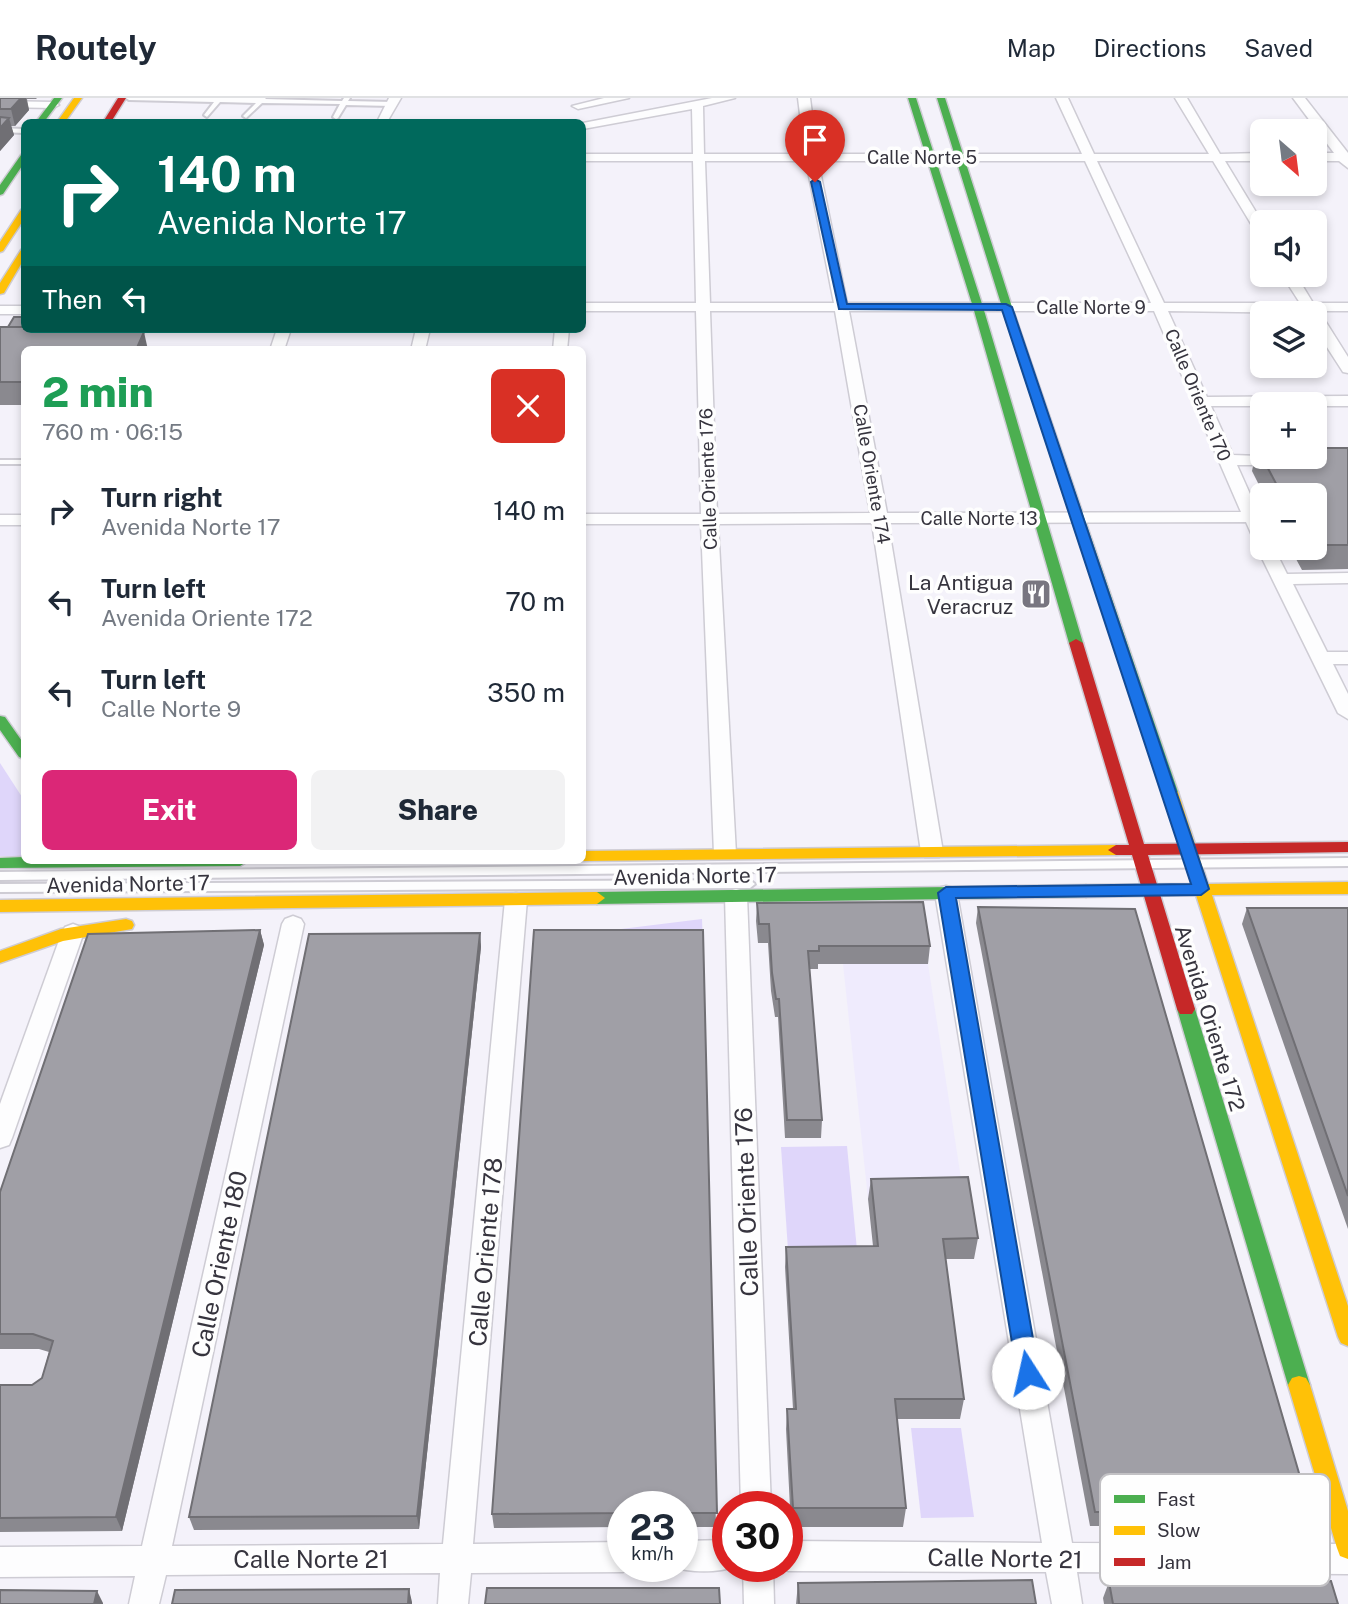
<!DOCTYPE html>
<html lang="en">
<head>
<meta charset="utf-8">
<style>
	body { margin:0; font-family:"Public Sans",sans-serif; background:#f2f2f3; color:#1f2937; height:100vh; display:flex; flex-direction:column; font-size:26px; white-space:nowrap }
	* { box-sizing:border-box; margin:0 }
	p { font-size:23px; color:#747a83 }
	.icon { flex:none; width:38px; height:38px; fill:none; stroke:currentColor; stroke-width:2; stroke-linecap:round; stroke-linejoin:round }
	.map { position:relative; flex:1; overflow:hidden }
	.panel { position:absolute; left:21px; top:248px; width:565px; height:518px; display:flex; flex-direction:column; background:#fff; border-radius:10px; box-shadow:0 4px 10px #0003 }
	.panel>* { flex:none }
	.hud { position:absolute; left:21px; top:21px; width:565px; height:214px; border-radius:10px; box-shadow:0 4px 10px #0003; background:#00695c; color:#fff; overflow:hidden }
	.needle { width:46px; rotate:152deg }
	.buttons { position:absolute; left:1250px; top:21px; display:grid; gap:14px }
	.buttons a { display:grid; place-items:center; width:77px; height:77px; border-radius:10px; background:#fff; box-shadow:0 4px 10px #0003; font-size:35px }
	.speed { position:absolute; left:607px; top:1393px; display:flex; gap:14px; font-size:35px; font-weight:700; text-align:center }
	.speed>* { display:grid; place-content:center; width:91px; height:91px; border-radius:50%; background:#fff; box-shadow:0 4px 10px #0003; line-height:1 }
	.speed small { font-size:18px; font-weight:400 }
	.speed .limit { border:10px solid #d22; background:#fff; color:#111 }
	.pin { position:absolute; display:grid; place-items:center; width:60px; height:60px; color:#fff; margin:-72px -30px; border-radius:50% 50% 50% 0; rotate:-45deg; box-shadow:0 0 7px #0007 }
	.pin .icon { rotate:45deg }
	.me { position:absolute; width:77px; margin:-38px; rotate:350deg; stroke-linejoin:round; filter:drop-shadow(0 0 5px #0008) }
	.turn { display:flex; align-items:center; gap:24px; height:147px; padding:0 21px; font-size:32px }
	.turn .icon { width:91px; height:91px; stroke-width:2.5 }
	.turn b { display:block; font-size:49px; line-height:60px }
	.then { display:flex; align-items:center; height:66px; padding:0 21px; background:#0003; gap:14px; font-size:26px }
	.round { display:grid; place-items:center; flex:none; width:74px; height:74px; border-radius:10px; background:#f2f2f3 }
	.headline { display:flex; align-items:center; justify-content:space-between; height:119px; padding:0 21px }
	h1 { font-size:42px; font-weight:800; line-height:52px; color:#1e9e55 }
	.action { display:flex; gap:14px; margin-top:auto; padding:14px 21px }
	.action a { flex:1; height:80px; border-radius:10px; background:#db2777; color:#fff; font-size:28px; font-weight:800; line-height:80px; text-align:center }
	.action a+a { background:#f2f2f3; color:#1f2937 }
	ul { padding:0; list-style:none }
	li { display:flex; align-items:center; gap:21px; height:91px; padding:0 21px }
	li div { flex:1 }
	li b { display:block; font-size:26px }
	li em { font-style:normal }
	header { display:flex; align-items:center; gap:42px; box-sizing:border-box; height:98px; padding:0 35px; background:#fff; border-bottom:2px solid #e0e1e3 }
	header strong { font-size:33px }
	nav { display:flex; gap:38px; margin-inline-start:auto; font-size:24px }
	.map>svg:first-child { display:block }
</style>
</head>
<body>
<header>
<strong>Routely</strong>
<nav><a>Map</a><a>Directions</a><a>Saved</a></nav>
</header>
<div class="map">
<svg width="1348" height="1506" viewBox="0 0 1348 1506">
	<rect width="100%" height="100%" fill="#f4f2fa"/>
	<path fill="#efebfd" d="M843,866H928L964,1100L868,1101Z"/>
	<g fill="#dfd6fa">
		<path d="M0,665L24,702V758H0Z"/>
		<path d="M702,821L703,847H621V831Z"/>
		<path d="M847,1048L857,1152H788L781,1049Z"/>
		<path d="M911,1330H961L974,1419L921,1420Z"/>
	</g>
	<g fill="none" stroke-linecap="round" stroke-linejoin="round">
		<g stroke="#ceccd4" stroke-width="4">
			<g id="lane">
				<path d="M126,0H266L265,1L342,3L344,0H350L348,3L392,4L395,6L392,8L346,7L338,20L336,21L333,19L340,6L262,5L246,20L243,18L256,5L220,4L207,19L204,17L214,4L129,2Z"/>
				<path d="M0,30L24,31V35L0,34Z"/>
				<rect x="0" y="362" width="24" height="4"/>
				<path d="M1348,760V768L0,782V774Z"/>
				<path d="M750,782L755,786L750,790L0,794V786Z"/>
			</g>
		</g>
		<g stroke="#ceccd4" stroke-width="3">
			<g id="street">
				<path d="M389,0H401L387,24H377Z"/>
				<path d="M604,0H629L578,11L572,8Z"/>
				<path d="M712,0H735L703,8L704,56H805L798,0H810L817,56H1082L1056,0H1068L1094,56H1209L1175,0H1187L1220,56L1262,55V63H1225L1262,124V138L1256,134L1213,63H1097L1164,205H1300L1282,177H1296L1313,205H1348V213H1319L1348,259V275L1343,274L1314,229V215L1168,213L1207,299L1348,298V308H1211L1233,357L1289,359L1291,362L1283,367H1237L1262,423V450H1274L1287,476L1348,475V485L1293,486L1327,554H1348V566H1333L1348,596V621L1338,615L1257,450L1260,447L1254,442L1246,424L888,425L943,754L939,759H925L921,754L872,425L718,426L736,756L732,761H718L714,756L701,426H583V416H701L696,213H583V205H696L693,63H583V56H693L692,11L583,31V25ZM705,63H806L834,205H710ZM818,63H1085L1151,205H847ZM710,213H835L870,415L717,416ZM849,213H1154L1241,414L887,415Z"/>
				<path d="M1293,0H1305L1348,55V70L1339,63H1314V55H1334Z"/>
				<path d="M0,3L53,4L59,7L53,10L0,9Z"/>
				<rect x="0" y="208" width="24" height="8"/>
				<path d="M277,231H291L284,252H270Z"/>
				<path d="M416,231H430L425,252H411Z"/>
				<path d="M555,231H569L567,252H553Z"/>
				<rect x="0" y="417" width="24" height="10"/>
				<path d="M946,788L954,790L957,795L1072,1445L1348,1446V1476L1077,1474L1082,1506H1052L1046,1474L788,1473L777,1468H788V1443L1042,1445L935,795L938,790Z"/>
				<path d="M736,791L744,793L747,798L771,1409H741L725,798L728,793Z"/>
				<path d="M516,795L524,797L527,802L473,1446L623,1444V1468L634,1469L623,1474L471,1475L468,1506H438L440,1475L166,1477L159,1506H129L135,1478L0,1479V1449L142,1448L282,826L285,821L293,818L301,821L304,826L172,1448L443,1446L505,802L508,797Z"/>
				<path d="M73,826L81,829L84,834L12,1040L9,1047L0,1050V1006L62,834L65,829Z"/>
				<path d="M728,1442V1468H736C719,1475 689,1475 671,1468H682V1443Z"/>
				<path d="M743,1468H773L774,1506H744Z"/>
			</g>
		</g>
		<g stroke="#ceccd4" stroke-width="3">
			<g id="fast">
				<path d="M54,0H62L44,24H36Z"/>
				<path d="M908,0H916L983,209L1083,545L1081,548H1071L1069,545L973,209Z"/>
				<path d="M937,0H945L1012,209L1178,694L1175,697H1165L1162,694L1002,209Z"/>
				<path d="M24,56V65L3,96L0,97V87L21,57Z"/>
				<path d="M0,618L5,619L24,646V661L19,659L0,632Z"/>
				<path d="M24,759V763H248L240,768L0,770V760Z"/>
				<path d="M1086,787L1094,793L1086,799L597,806L589,800L597,794Z"/>
				<path d="M1186,905L1192,906L1195,911L1310,1287L1306,1294L1299,1296L1292,1294L1288,1287L1177,911L1180,906Z"/>
			</g>
		</g>
		<g stroke="#ceccd4" stroke-width="3">
			<g id="slow">
				<path d="M74,0H82L65,24H57Z"/>
				<path d="M24,111V121L3,153L0,154V144L21,112Z"/>
				<path d="M24,151V161L4,195L0,196V185L21,152Z"/>
				<path d="M1170,689L1178,694L1208,786L1348,784V796L1212,797L1348,1208V1248L1341,1245L1338,1239L1196,797L1086,799L1078,793L1086,787L1192,786L1162,694Z"/>
				<path d="M1116,747L1124,752L1122,756L1116,757L583,763H582L583,753Z"/>
				<path d="M597,794L605,800L597,806L0,814V802Z"/>
				<path d="M126,821L132,823L134,827L132,831L63,843L0,865V853L61,831Z"/>
				<path d="M1299,1278L1306,1280L1310,1287L1348,1413V1461L1340,1458L1337,1450L1288,1287L1292,1280Z"/>
			</g>
		</g>
		<g stroke="#ceccd4" stroke-width="3">
			<g id="jam">
				<path d="M118,0H126L111,24H103Z"/>
				<path d="M1076,541L1083,545L1144,746L1348,744V754L1148,757L1195,911L1192,916H1180L1177,911L1132,757H1116L1108,752L1116,747H1129L1069,545Z"/>
			</g>
		</g>
		<use href="#lane" fill="#fdfdfe" fill-rule="evenodd"/>
		<use href="#street" fill="#fdfdfe" fill-rule="evenodd"/>
		<use href="#fast" fill="#4caf50" fill-rule="evenodd"/>
		<use href="#slow" fill="#ffc107" fill-rule="evenodd"/>
		<use href="#jam" fill="#c62828" fill-rule="evenodd"/>
	</g>
	<g fill="#8a898f">
		<path d="M0,0H37L36,1H27L29,12L15,28H11L14,37L0,53Z"/>
		<path d="M0,229L24,252V307H0Z"/>
		<path d="M1257,349L1348,350V471L1302,472L1290,450H1314V397H1264L1252,373Z"/>
		<path d="M757,805L930,848L928,866H818V871H809L822,1022L821,1040H785L778,919H775L771,893L768,845H758L756,823Z"/>
		<path d="M978,809L1310,1413L1303,1428H1090L976,825Z"/>
		<path d="M1247,810H1348V1131L1242,826Z"/>
		<path d="M260,832L264,847L122,1433L0,1434V1287H32L42,1280L49,1254L39,1251H0V1094Z"/>
		<path d="M534,832H703L716,1429H682V1409H623V1429L494,1430L492,1416Z"/>
		<path d="M480,835L481,849L419,1431L194,1432L189,1419Z"/>
		<path d="M871,1081L978,1140L974,1161H945L964,1301L960,1321H897L906,1410L903,1429H791L786,1331L787,1311H793L785,1169L786,1149L873,1148L868,1101Z"/>
		<path d="M1109,1484L1338,1506H1104L1103,1500Z"/>
		<path d="M798,1485L1036,1506H796Z"/>
	</g>
	<g fill="#706f74">
		<path d="M21,0H26L29,12L15,28L11,11Z"/>
		<path d="M9,20L14,37L0,53V30Z"/>
		<path d="M144,234L148,252H136Z"/>
		<path d="M260,832L264,847L122,1433L116,1419Z"/>
		<path d="M480,835L481,849L419,1431L417,1418Z"/>
		<path d="M409,1491L412,1504V1506H408Z"/>
		<path d="M97,1493L103,1505V1506H94Z"/>
	</g>
	<g fill="#a09fa6" stroke="#706f74" stroke-width="2">
		<path d="M0,0H21L11,11H0Z"/>
		<path d="M0,19L9,20L0,30Z"/>
		<path d="M14,219H24V229H8Z"/>
		<path d="M0,229H24V231H58L56,234H144L136,252H24V284H0Z"/>
		<path d="M61,231H69L68,234H61Z"/>
		<path d="M1257,349H1262V358Z"/>
		<path d="M1314,350H1348V447H1314V397H1282L1262,359H1314Z"/>
		<path d="M923,804L930,848H819V853H808L822,1022H787L779,901H776L772,875L769,826H759L757,805Z"/>
		<path d="M978,809L1135,811L1310,1413L1095,1414Z"/>
		<path d="M1247,810H1348V1098Z"/>
		<path d="M260,832L116,1419L0,1420V1287H32L42,1280L53,1243L33,1236H0V1094L88,836Z"/>
		<path d="M534,832H703L717,1415H682V1409H623V1415L492,1416Z"/>
		<path d="M480,835L417,1418L189,1419L309,836Z"/>
		<path d="M968,1079L978,1140L943,1141L964,1301H895L906,1410H793L787,1311H796L786,1149L878,1148L871,1081Z"/>
		<path d="M1032,1482L1036,1506H799L798,1485Z"/>
		<path d="M1331,1483L1338,1506H1113L1109,1484Z"/>
		<path d="M487,1490H719L720,1506H485Z"/>
		<path d="M409,1491L408,1506H172L175,1492Z"/>
		<path d="M0,1492L97,1493L94,1506H0Z"/>
	</g>
	<path fill="#1a73e8" stroke="#114b97" stroke-width="2" d="M815,81L820,84L847,206H1006L1012,209L1209,791L1201,797L956,800L1039,1275L1035,1281L1028,1284L1020,1281L1017,1275L938,795L946,789L1191,786L1002,212L839,211L811,84Z"/>
	<defs>
		<g id="restaurant-square" transform="scale(1.575)"><rect x="-9" y="-9" width="18" height="18" rx="4" fill="#787680" stroke="#fefefe"/><path d="M-5-6h1v4h1v-4h1v4h1v-4h1v5L-1.5 .5V6h-2V.5L-5-1ZM5-6V6H3V1.5H1.5Q1.5-4 5-6Z" fill="#fff"/></g>
	</defs>
	<g fill-rule="evenodd">
		<use href="#restaurant-square" x="1036" y="496"/>
	</g>
	<g text-anchor="middle" dominant-baseline="central" stroke-width="7" stroke-linejoin="round" paint-order="stroke">
		<g font-size="18" fill="#36343e" stroke="#fefefe">
			<text x="922" y="59">Calle Norte 5</text>
			<text x="1091" y="209">Calle Norte 9</text>
			<text transform="translate(1198 297) rotate(67)">Calle Oriente 170</text>
			<text transform="translate(872 376) rotate(80)">Calle Oriente 174</text>
			<text transform="translate(708 381) rotate(-92)">Calle Oriente 176</text>
			<text x="979" y="420">Calle Norte 13</text>
		</g>
		<g font-size="21" fill="#36343e" stroke="#fefefe" text-anchor="end">
			<text x="1013" y="484">La Antigua<tspan x="1013" dy="24">Veracruz</tspan></text>
		</g>
		<g font-size="21" fill="#36343e" stroke="#fefefe">
			<text transform="translate(695 778) rotate(-1)">Avenida Norte 17</text>
			<text transform="translate(128 786) rotate(-1)">Avenida Norte 17</text>
			<text transform="translate(1210 920) rotate(73)">Avenida Oriente 172</text>
		</g>
		<g font-size="24" fill="#36343e" stroke="#fefefe">
			<text transform="translate(746 1104) rotate(-92)">Calle Oriente 176</text>
			<text transform="translate(485 1154) rotate(-85)">Calle Oriente 178</text>
			<text transform="translate(219 1166) rotate(-78)">Calle Oriente 180</text>
			<text transform="translate(1005 1460) rotate(1)">Calle Norte 21</text>
			<text x="311" y="1461">Calle Norte 21</text>
		</g>
	</g>
	<rect x="1100" y="1376" width="230" height="112" rx="10" fill="#fefefe" stroke="#c2c1c4" stroke-width="2"/>
	<rect x="1114" y="1397" width="31" height="8" fill="#4caf50"/>
	<rect x="1114" y="1428" width="31" height="9" fill="#ffc107"/>
	<rect x="1114" y="1460" width="31" height="8" fill="#c62828"/>
	<g font-size="19" fill="#36343e">
		<text x="1157" y="1408">Fast</text>
		<text x="1157" y="1439">Slow</text>
		<text x="1157" y="1471">Jam</text>
	</g>
</svg>
<div class="buttons">
<a><svg class="needle" viewBox="-14 -14 28 28"><path d="M0-13l5 13h-10z" fill="#e53935"/><path d="M0 13l5-13h-10z" fill="#747a83"/></svg></a>
<a><svg class="icon" aria-label="sound" viewBox="0 0 24 24"><path d="M4 9h4l5-4v14l-5-4H4zM17 9q2 3 0 6"/></svg></a>
<a><svg class="icon" aria-label="layers" viewBox="0 0 24 24"><path d="M12 4l9 5-9 5-9-5zM3 14l9 5 9-5"/></svg></a>
<a>+</a>
<a>−</a>
</div>
<div class="speed"><div>23<small>km/h</small></div><div class="limit">30</div></div>
<div class="pin" style="left:815px;top:84px;background:#d93025"><svg class="icon" aria-label="arrive" viewBox="0 0 24 24"><path d="M6 21V4h12l-3 4 3 4H6"/></svg></div>
<svg class="me" style="left:1028px;top:1275px" viewBox="-20 -20 40 40"><circle r="19" fill="#fff"/><path d="M0-13L10 11 0 6-10 11z" fill="#1a73e8"/></svg>
<div class="hud">
<div class="turn"><svg class="icon" aria-label="right" viewBox="0 0 24 24"><path d="M7 20v-9h11M14 6l5 5-5 5"/></svg><div><b>140 m</b>Avenida Norte 17</div></div>
<div class="then">Then<svg class="icon" aria-label="left" viewBox="0 0 24 24"><path d="M17 20v-9H6M10 6l-5 5 5 5"/></svg></div>
</div>
<section class="panel">
<div class="headline"><div><h1>2 min</h1><p>760 m · 06:15</p></div><a class="round" style="background:#d93025;color:#fff"><svg class="icon" aria-label="close" viewBox="0 0 24 24"><path d="M6 6l12 12M18 6L6 18"/></svg></a></div>
<ul>
<li><svg class="icon" aria-label="right" viewBox="0 0 24 24"><path d="M7 20v-9h11M14 6l5 5-5 5"/></svg><div><b>Turn right</b><p>Avenida Norte 17</p></div><em>140 m</em></li>
<li><svg class="icon" aria-label="left" viewBox="0 0 24 24"><path d="M17 20v-9H6M10 6l-5 5 5 5"/></svg><div><b>Turn left</b><p>Avenida Oriente 172</p></div><em>70 m</em></li>
<li><svg class="icon" aria-label="left" viewBox="0 0 24 24"><path d="M17 20v-9H6M10 6l-5 5 5 5"/></svg><div><b>Turn left</b><p>Calle Norte 9</p></div><em>350 m</em></li>
</ul>
<div class="action"><a>Exit</a><a>Share</a></div>
</section>
</div>
</body>
</html>
